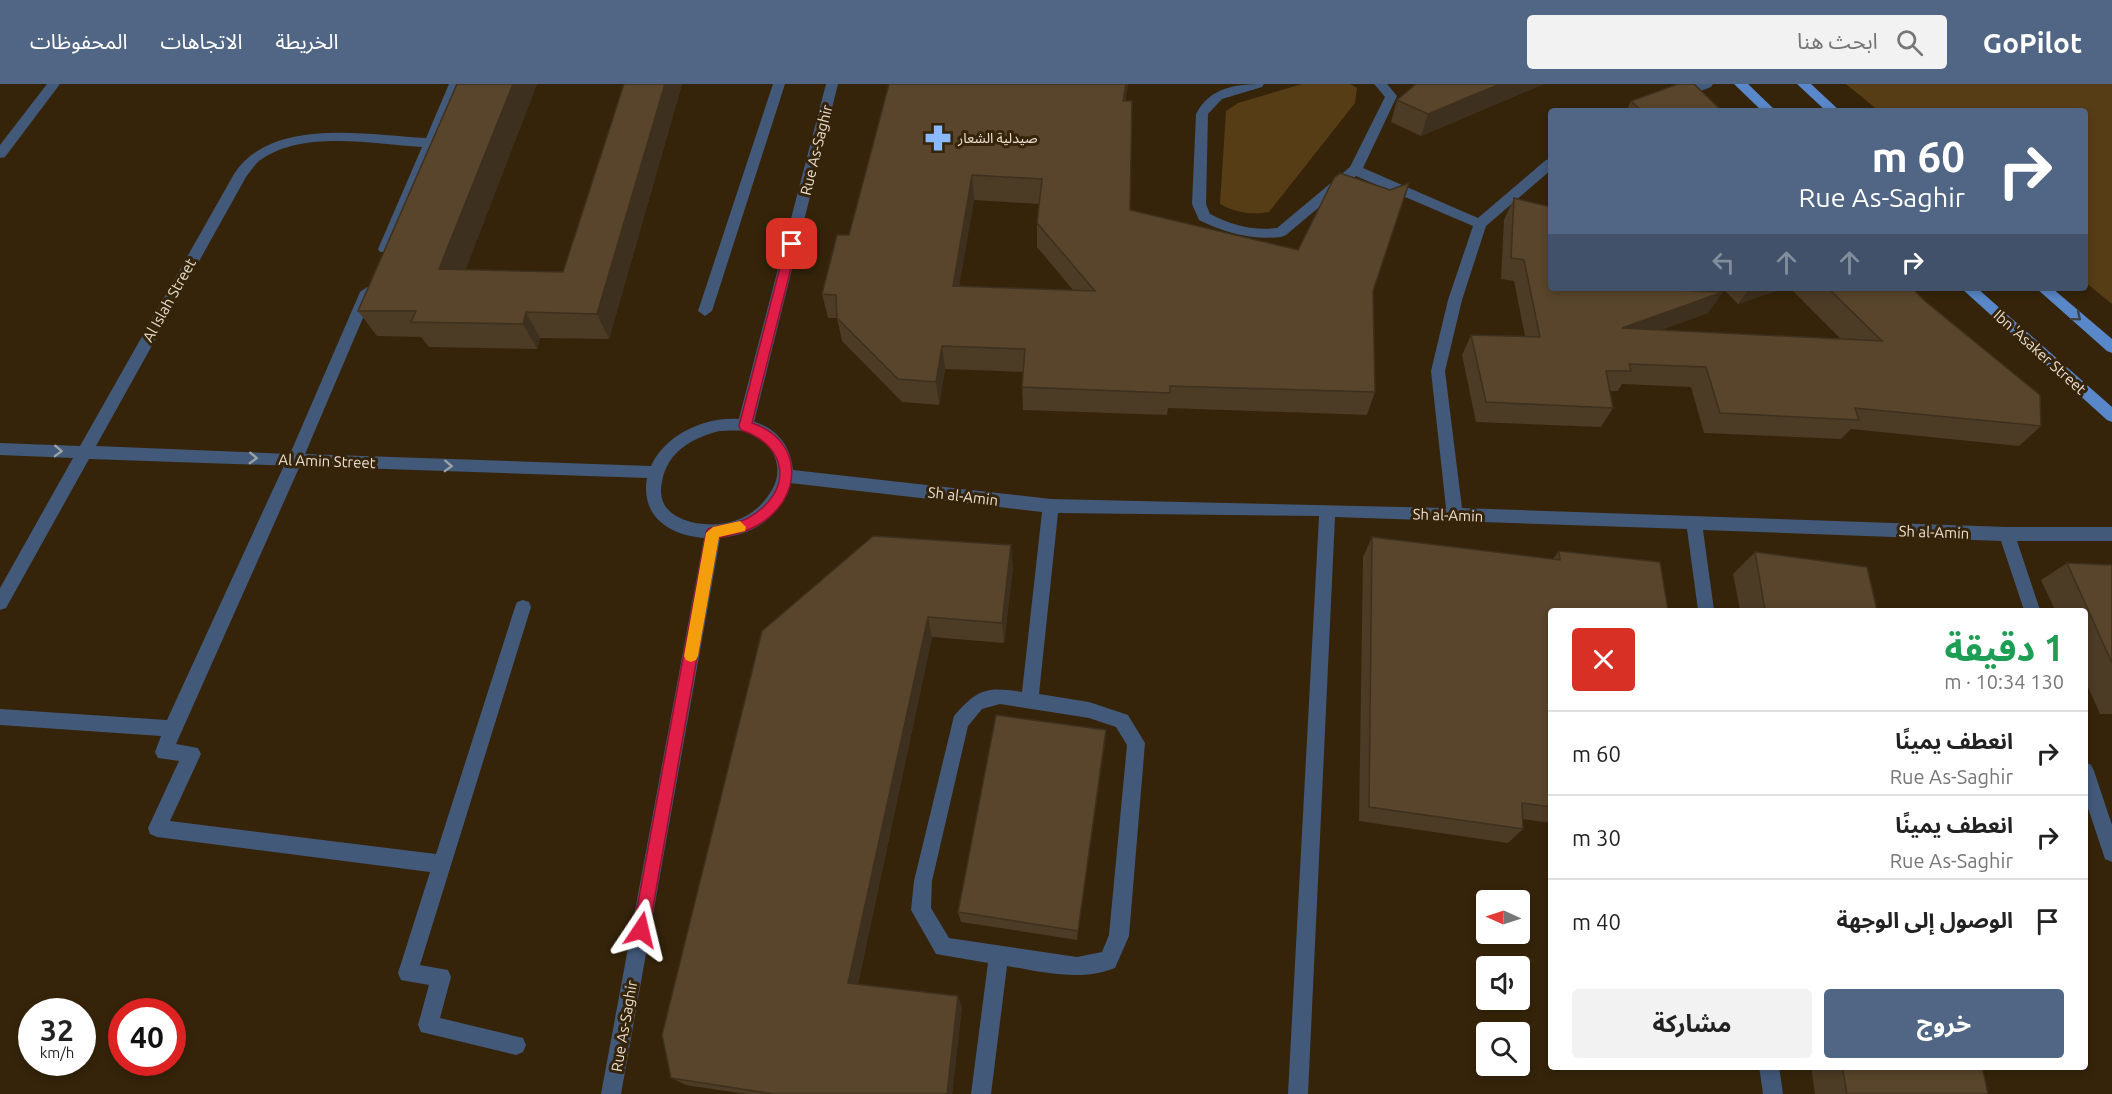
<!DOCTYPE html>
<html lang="ar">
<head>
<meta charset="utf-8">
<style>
	body { margin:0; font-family:Ubuntu,"Noto Sans Arabic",sans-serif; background:#f2f2f2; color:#222; direction:rtl; height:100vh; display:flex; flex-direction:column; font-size:22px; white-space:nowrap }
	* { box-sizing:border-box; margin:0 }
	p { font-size:20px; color:#767676 }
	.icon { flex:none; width:33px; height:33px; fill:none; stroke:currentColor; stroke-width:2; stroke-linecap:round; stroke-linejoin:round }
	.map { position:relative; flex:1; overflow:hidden; direction:ltr }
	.side { position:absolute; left:1548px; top:524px; width:540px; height:462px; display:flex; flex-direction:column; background:#fff; border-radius:6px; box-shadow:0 3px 9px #0003; direction:rtl }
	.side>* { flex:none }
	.banner { position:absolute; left:1548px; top:24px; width:540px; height:183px; border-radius:6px; box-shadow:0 3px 9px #0003; direction:rtl; background:#516684; color:#fff; overflow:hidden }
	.needle { width:39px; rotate:273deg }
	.controls { position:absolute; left:1476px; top:806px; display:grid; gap:12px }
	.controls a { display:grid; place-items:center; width:54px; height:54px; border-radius:6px; background:#fff; box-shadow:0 3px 9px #0003; font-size:30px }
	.speed { position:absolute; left:18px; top:914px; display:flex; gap:12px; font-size:30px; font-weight:700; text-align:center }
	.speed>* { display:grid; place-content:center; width:78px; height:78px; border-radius:50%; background:#fff; box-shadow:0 3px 9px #0003; line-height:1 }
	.speed small { font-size:15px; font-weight:400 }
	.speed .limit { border:9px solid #d22; background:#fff; color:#111 }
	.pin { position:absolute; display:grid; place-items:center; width:51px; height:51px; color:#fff; margin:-26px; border-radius:12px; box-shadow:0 3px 9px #0006 }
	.me { position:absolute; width:66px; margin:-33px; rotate:10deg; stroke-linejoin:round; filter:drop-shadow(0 0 4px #0008) }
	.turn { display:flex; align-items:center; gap:21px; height:126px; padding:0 24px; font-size:27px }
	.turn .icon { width:78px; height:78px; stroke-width:2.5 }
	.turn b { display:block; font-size:42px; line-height:51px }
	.lanes { display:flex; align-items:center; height:57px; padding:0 24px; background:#0003; justify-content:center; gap:30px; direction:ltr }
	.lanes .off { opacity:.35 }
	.round { display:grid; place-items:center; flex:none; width:63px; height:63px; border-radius:6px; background:#f2f2f2 }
	.overview { display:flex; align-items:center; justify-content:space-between; height:102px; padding:0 24px }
	h1 { font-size:36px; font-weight:700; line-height:45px; color:#1e9e55 }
	.cta { display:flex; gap:12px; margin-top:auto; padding:12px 24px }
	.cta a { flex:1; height:69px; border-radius:6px; background:#516684; color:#fff; font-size:24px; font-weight:700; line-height:69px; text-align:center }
	.cta a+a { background:#f2f2f2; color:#222 }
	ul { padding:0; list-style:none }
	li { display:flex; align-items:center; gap:18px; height:84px; padding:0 24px; border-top:2px solid #e0e0e0 }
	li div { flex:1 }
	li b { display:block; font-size:22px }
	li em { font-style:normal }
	header { display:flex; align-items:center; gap:36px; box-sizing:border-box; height:84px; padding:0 30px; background:#516684; color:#fff }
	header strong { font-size:28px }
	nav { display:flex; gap:33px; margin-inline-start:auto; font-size:21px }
	.search { width:420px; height:54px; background:#f2f2f2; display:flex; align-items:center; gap:15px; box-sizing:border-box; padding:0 21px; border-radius:6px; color:#767676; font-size:22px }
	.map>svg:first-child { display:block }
</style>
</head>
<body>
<header>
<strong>GoPilot</strong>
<div class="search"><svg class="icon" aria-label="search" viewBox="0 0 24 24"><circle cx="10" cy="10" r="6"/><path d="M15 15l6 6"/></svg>ابحث هنا</div>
<nav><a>الخريطة</a><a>الاتجاهات</a><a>المحفوظات</a></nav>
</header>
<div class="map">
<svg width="2112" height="1010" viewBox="0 0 2112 1010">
	<rect width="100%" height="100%" fill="#35240a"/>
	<g fill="#573d15">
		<path d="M1302,0H1350L1357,4L1355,19L1269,128C1250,131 1237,129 1220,120L1226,27L1238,19Z"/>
		<path d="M1846,0H2112V220L2085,198V27H1879Z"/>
	</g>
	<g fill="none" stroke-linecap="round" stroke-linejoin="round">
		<path fill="#425979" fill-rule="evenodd" d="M773,0H785L712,227L705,232L698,227Z"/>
		<g fill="#425979" fill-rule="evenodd">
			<path d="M47,0H60L5,73L0,74V61Z"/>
			<path d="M295,369L300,371L303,375L176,660L198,664L201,670L170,737L436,770L515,523L517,518L523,516L529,518L531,523L420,881L448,886L451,893L440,934L523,954L526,961L523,968L516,971L421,948L418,941L429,901L401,896L398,889L430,788L157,753L150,750L148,744L179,677L158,674L155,668L161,652L0,641V625L167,636L287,375L290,371Z"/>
		</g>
		<g fill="#425979" fill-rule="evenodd">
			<path d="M449,0H461L390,168H380L378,165L422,63C374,60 304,46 262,75C255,79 251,87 246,93L96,362L290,370L360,208L367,203L374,208L305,370L651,382C677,325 786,312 793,386L1051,415L1446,424L1431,287L1448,216L1473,142L1356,92L1286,151L1281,153C1251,156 1226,149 1199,136L1192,120L1196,30C1210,3 1236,0 1264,0L1262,3L1222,15L1208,30L1206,120L1210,130C1232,141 1252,147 1277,144L1350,83L1385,13L1374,0H1387L1397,12L1363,84L1478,134L1546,76L1551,75V86L1486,142L1462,216L1445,287L1462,424L2007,443H2112V457H2017L2040,526H2024L2001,457L1703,446L1714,526H1698L1687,445L1335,433L1308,1010H1288L1319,432L1058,429L1039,610L1089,618L1128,631L1145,659L1129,852L1115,884C1080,898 1043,888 1007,882L991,1010H971L988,879L936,870L911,826L914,797L954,632C977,605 987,602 1022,608L1042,428L790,399C785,412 779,424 769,434C732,469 635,460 647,394L89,375L6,524L0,526V504L73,374L0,371V359L80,362L234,90C272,32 367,51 426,54ZM719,347C726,347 735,346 742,347C771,353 788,383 770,409C753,436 724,444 695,439C683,436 671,432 664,420C661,414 660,405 662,398C667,368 692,354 719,347ZM1000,620L1089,634L1116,643L1127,661L1109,851L1102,868L1077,873L949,854L931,824L932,797L968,642L982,625Z"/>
			<path d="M1695,0H1713L1711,3L1647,27H1629L1631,24Z"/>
			<path d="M2085,678L2091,681L2094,687L2112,741V778L2105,775L2085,715Z"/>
			<path d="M1759,982H1779L1783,1010H1763Z"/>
		</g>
		<g fill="#425979" fill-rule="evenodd">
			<path d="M826,0H838L753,342L750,346H740L737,342Z"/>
			<path d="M713,442L719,444L721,449L621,1010H601L705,449L707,444Z"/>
		</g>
		<g fill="#5988ca" fill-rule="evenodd">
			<path d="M1734,0H1748L1776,27H1762Z"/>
			<path d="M1797,0H1811L1840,27H1826Z"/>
			<path d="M1961,204H1977L2112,323V338L2107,336Z"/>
			<path d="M2036,204H2052L2112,255V269L2107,267Z"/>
		</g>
	</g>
	<g fill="#4c3b25" fill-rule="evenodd">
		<path d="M457,0H537L465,186L563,188L624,0H682L609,255L540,254L537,265L429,263L421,253L377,252L358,227Z"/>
		<path d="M889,0L1126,17L1130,126L1373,207L1375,308L1367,331L1168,324L1167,331L1023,326L1022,303L1023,288L945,285L939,321L902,318L842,257L837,234H828L822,210L849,151ZM974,116L1039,120L1037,139V163L1073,206L959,202Z"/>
		<path d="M1416,0H1544L1421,52L1391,38L1397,16Z"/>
		<path d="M1631,17L1722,27H1626Z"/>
		<path d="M1514,114L1551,204L1708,229L1660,246L1841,255L1790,204H1912L2041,342L2019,362L1851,345L1841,355L1704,349L1691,303L1622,300L1618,307H1610L1613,324L1601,343L1476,338L1462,271L1471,251L1525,252L1514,197L1501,195L1504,136Z"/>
		<path d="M1722,204H1785L1738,220Z"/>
		<path d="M1372,453L1553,475L1559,467L1660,478L1551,526V739L1523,735V745L1508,759L1359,737L1363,473Z"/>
		<path d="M1755,468L1877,526H1740L1733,490Z"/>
		<path d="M2067,479L2112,481V630H2100L2085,596V526H2055L2041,496Z"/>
		<path d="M1013,483L1004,559L932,553L858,900L962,922L952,1010H745L686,1001L671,994L762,547Z"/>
		<path d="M1106,646L1077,856L961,838L958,828Z"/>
		<path d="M1811,982H1982L1988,1010H1815Z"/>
	</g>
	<g fill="#3e301e">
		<path d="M513,0H537L456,211L439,185Z"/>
		<path d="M665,0H682L609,255L597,230Z"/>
		<path d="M1126,0H1128L1122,43L1123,17Z"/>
		<path d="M1500,0H1544L1421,52L1428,30Z"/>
		<path d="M972,91L974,116L955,226L953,202Z"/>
		<path d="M1750,204H1785L1738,220Z"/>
		<path d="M1723,208L1708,229L1609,265L1622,244Z"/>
		<path d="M526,228L540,254L537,265L523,240Z"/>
		<path d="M942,262L945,285L939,321L936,298Z"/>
		<path d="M1011,461L1013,483L1004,559L1002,539Z"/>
		<path d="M928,533L932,553L856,909L848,899Z"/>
		<path d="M1106,646L1105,660L1077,856L1078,847Z"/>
		<path d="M958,912L962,922L952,1010H947Z"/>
	</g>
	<g fill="#58452b" stroke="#3e301e" stroke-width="1.5" fill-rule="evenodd">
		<path d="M457,0H513L439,185L563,188L624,0H665L597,230L526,228L523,240L411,238L416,227H358Z"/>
		<path d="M889,0H1126L1123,17H1132L1130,126L1298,166L1334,94L1340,89L1390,106L1409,99L1373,207L1375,308L1170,302V309L1022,303L1025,265L942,262L936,298L898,295L837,234L836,211L822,210L837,151H849ZM972,91L1042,95L1037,139L1095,207L953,202Z"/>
		<path d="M1416,0H1500L1428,30L1397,16Z"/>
		<path d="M1678,0H1694L1722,27H1642L1631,17Z"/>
		<path d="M1514,114L1551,123V204H1637L1723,208L1622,244L1882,257L1828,204H1912L1925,217L2040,311L2041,342L1855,324L1859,336L1720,329L1706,283L1629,280L1631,287H1606L1613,324L1486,318L1471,251L1540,253L1524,176L1511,174Z"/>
		<path d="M873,452L1011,461L1002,539L928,533L848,899L958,912L947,1010H774L671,994L662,951L762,547Z"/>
		<path d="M1372,453L1560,476L1559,467L1660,478L1668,526H1551V723L1522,719L1523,745L1369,723Z"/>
		<path d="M1755,468L1867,483L1877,526H1765Z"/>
		<path d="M2067,479L2112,481V579Z"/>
		<path d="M996,631L1106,646L1078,847L958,828Z"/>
		<path d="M1842,982H1982L1988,1010H1847Z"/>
	</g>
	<defs><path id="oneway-chevron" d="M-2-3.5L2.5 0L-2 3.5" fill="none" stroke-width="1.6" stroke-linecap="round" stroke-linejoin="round" transform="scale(1.5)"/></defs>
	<use stroke="#404244" href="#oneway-chevron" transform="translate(2077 233) rotate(40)"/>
	<g stroke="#9ea3a9">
		<use href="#oneway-chevron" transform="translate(58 367) rotate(2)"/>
		<use href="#oneway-chevron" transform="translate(253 374) rotate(2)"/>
		<use href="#oneway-chevron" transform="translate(448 382) rotate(2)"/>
	</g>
	<path fill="#e11d48" stroke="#92132f" stroke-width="1.5" d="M792,156L797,160L752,339C805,357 803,415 758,441C746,448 732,451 718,454L649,846L647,852L641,854L635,852L633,846L706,449L708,445C721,440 735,441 748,434C793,409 790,362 741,346L739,342L786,160Z"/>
	<path fill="#f59e0b" d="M740,437L746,443L745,447L719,453L698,572L696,576L691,578L686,576L684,572L706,449L713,443Z"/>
	<defs>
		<g id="pharmacy-bare" transform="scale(2.07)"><path d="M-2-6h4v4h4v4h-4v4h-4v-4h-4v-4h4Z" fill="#8abafc" stroke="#35240a" stroke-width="2.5" paint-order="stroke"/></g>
	</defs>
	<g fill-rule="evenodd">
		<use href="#pharmacy-bare" x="938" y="54"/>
	</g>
	<g text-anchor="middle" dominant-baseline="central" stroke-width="6" stroke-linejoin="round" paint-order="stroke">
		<g font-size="14" fill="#eadfd0" stroke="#35240a" text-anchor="start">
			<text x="958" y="54">صيدلية الشعار</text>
		</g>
		<g font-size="15" fill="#eadfd0" stroke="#35240a">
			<text transform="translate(816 66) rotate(-76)">Rue As-Saghir</text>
			<text transform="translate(169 216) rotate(-61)">Al Islah Street</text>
			<text transform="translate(2040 268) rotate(42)">Ibn 'Asaker Street</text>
			<text transform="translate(327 377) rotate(2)">Al Amin Street</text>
			<text transform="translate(963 412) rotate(7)">Sh al-Amin</text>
			<text transform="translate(1448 431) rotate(2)">Sh al-Amin</text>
			<text transform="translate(1934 448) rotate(2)">Sh al-Amin</text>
			<text transform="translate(624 942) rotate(-80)">Rue As-Saghir</text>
		</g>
	</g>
</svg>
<div class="controls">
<a><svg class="needle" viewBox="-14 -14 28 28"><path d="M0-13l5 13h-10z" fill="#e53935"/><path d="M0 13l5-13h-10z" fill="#767676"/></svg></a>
<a><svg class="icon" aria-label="sound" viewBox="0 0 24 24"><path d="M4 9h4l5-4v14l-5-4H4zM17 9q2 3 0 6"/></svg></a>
<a><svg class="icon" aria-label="search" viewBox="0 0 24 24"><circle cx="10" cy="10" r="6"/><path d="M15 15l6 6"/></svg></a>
</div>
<div class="speed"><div>32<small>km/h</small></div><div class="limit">40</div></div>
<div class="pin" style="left:792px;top:160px;background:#d93025"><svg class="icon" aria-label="arrive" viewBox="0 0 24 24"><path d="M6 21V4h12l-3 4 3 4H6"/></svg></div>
<svg class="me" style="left:641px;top:846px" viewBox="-20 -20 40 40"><path d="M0-17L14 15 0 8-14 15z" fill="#e11d48" stroke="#fff" stroke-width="4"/></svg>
<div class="banner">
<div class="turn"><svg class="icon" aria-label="right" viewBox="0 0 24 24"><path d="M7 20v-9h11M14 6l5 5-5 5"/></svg><div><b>60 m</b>Rue As-Saghir</div></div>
<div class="lanes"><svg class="icon off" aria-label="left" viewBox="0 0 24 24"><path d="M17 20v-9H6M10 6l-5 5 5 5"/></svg><svg class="icon off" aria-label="ahead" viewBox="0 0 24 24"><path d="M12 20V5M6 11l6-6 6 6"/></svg><svg class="icon off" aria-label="ahead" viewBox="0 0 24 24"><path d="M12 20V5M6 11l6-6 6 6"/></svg><svg class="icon" aria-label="right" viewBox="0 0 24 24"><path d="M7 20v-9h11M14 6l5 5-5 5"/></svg></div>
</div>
<section class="side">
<div class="overview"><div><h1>1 دقيقة</h1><p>130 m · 10:34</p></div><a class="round" style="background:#d93025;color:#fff"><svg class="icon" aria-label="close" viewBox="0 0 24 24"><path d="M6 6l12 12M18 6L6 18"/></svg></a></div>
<ul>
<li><svg class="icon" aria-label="right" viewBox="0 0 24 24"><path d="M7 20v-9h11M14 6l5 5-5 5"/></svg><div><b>انعطف يمينًا</b><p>Rue As-Saghir</p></div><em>60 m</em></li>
<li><svg class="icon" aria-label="right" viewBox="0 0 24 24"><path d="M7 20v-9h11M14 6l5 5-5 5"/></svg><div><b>انعطف يمينًا</b><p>Rue As-Saghir</p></div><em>30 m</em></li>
<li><svg class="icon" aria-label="arrive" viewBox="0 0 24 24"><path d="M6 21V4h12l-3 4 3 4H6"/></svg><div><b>الوصول إلى الوجهة</b></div><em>40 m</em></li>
</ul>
<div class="cta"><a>خروج</a><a>مشاركة</a></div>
</section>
</div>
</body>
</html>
